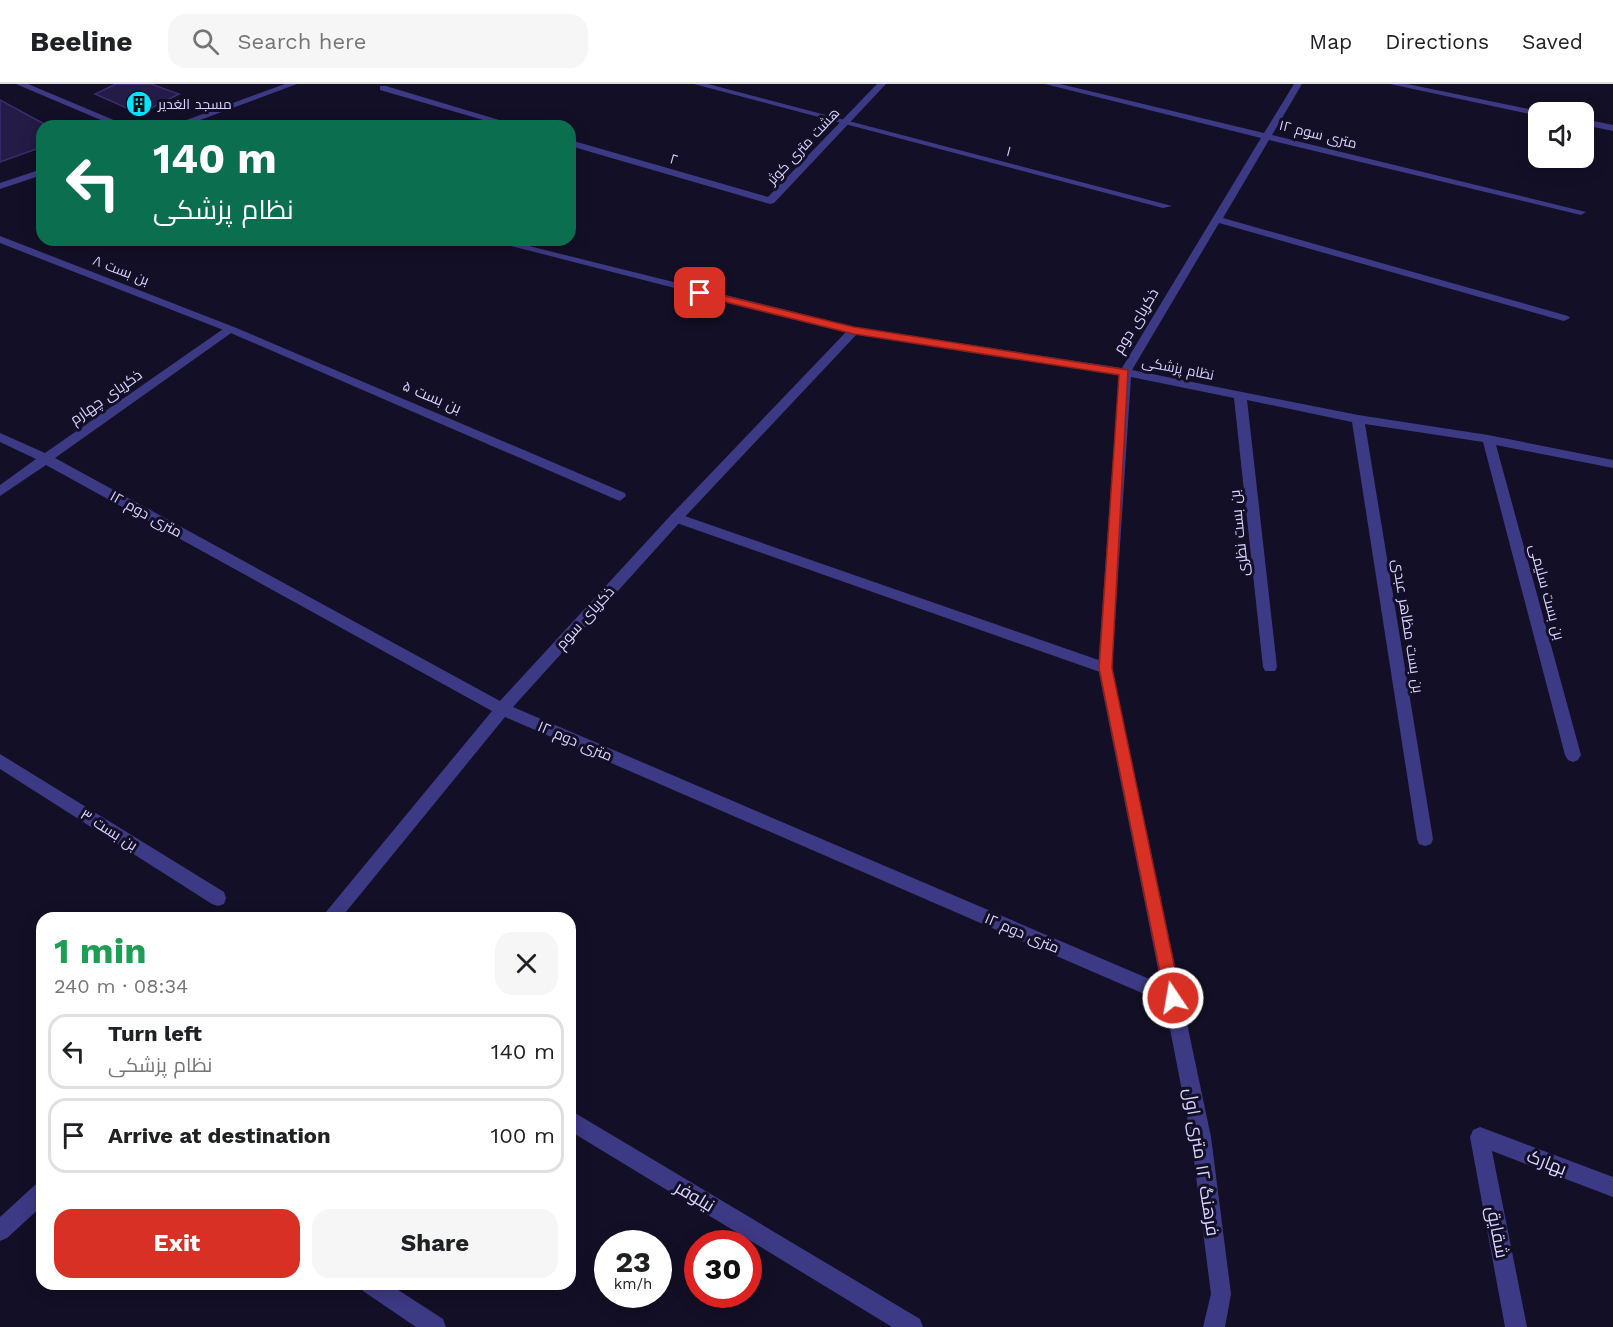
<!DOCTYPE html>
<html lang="en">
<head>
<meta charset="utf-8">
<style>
	body { margin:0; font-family:"Work Sans",Cairo,sans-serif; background:#f6f6f6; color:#202124; height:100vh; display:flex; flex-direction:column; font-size:22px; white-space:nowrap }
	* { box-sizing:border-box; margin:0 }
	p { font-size:20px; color:#757577 }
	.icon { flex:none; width:33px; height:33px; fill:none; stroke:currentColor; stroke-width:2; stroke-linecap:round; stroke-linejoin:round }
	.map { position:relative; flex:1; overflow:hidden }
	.sheet { position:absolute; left:36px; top:828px; width:540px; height:378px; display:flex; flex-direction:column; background:#fff; border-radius:18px; box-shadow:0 3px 15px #0003 }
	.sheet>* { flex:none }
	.banner { position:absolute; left:36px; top:36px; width:540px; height:126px; border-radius:18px; box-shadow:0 3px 15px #0003; background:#0b6e4f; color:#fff; overflow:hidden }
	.controls { position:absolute; left:1528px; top:18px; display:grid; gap:12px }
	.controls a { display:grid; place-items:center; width:66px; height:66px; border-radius:12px; background:#fff; box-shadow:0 3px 15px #0003; font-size:30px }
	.speed { position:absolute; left:594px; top:1146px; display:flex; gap:12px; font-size:30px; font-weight:700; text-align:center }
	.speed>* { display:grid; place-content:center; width:78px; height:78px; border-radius:50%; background:#fff; box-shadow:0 3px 15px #0003; line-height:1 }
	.speed small { font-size:15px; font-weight:400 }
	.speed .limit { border:9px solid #d22; background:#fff; color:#111 }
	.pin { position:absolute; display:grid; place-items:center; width:51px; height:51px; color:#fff; margin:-26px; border-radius:12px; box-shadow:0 3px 9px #0006 }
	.me { position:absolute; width:66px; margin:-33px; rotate:348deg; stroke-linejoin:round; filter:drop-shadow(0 0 4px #0008) }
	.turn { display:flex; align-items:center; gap:21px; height:126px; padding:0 18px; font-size:27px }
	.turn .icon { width:78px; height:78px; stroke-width:2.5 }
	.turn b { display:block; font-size:42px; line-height:51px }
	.round { display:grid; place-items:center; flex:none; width:63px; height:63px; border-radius:18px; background:#f6f6f6 }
	.overview { display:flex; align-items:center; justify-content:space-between; height:102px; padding:0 18px }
	h1 { font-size:36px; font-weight:700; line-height:45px; color:#1e9e55 }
	.primary-button { display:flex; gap:12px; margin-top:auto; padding:12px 18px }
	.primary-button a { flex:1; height:69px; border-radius:18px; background:#d93025; color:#fff; font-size:24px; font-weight:700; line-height:69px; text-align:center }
	.primary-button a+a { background:#f6f6f6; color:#202124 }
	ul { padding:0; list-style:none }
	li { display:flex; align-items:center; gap:18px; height:75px; margin:0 12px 9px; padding:0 6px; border:3px solid #e0e0e0; border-radius:18px }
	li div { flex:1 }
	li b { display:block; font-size:22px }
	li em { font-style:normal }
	header { display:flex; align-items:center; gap:36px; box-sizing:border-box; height:84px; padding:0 30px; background:#fff; border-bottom:2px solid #e0e0e0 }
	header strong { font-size:28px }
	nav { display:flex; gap:33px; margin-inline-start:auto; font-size:21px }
	.search { width:420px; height:54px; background:#f6f6f6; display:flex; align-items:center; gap:15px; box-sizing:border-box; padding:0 21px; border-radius:18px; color:#757577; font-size:22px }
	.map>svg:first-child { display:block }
</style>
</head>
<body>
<header>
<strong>Beeline</strong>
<div class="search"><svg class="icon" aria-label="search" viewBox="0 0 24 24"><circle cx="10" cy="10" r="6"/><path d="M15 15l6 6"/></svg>Search here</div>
<nav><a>Map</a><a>Directions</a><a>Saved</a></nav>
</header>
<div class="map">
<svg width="1613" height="1243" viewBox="0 0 1613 1243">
	<rect width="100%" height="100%" fill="#130f26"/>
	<g fill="#241b47" stroke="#3b2d73" stroke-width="1.5">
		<path d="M116,0H151L179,10L140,30L95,10Z"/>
		<path d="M0,16L48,42H42V63L0,78Z"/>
	</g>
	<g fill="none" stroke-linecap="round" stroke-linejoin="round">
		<g fill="#3d3a85" fill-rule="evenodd">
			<path d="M694,0H708L1172,122L1163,124Z"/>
			<path d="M1390,0H1407L1543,28H1539V32Z"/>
			<path d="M1584,35L1613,41V47L1584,41Z"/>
			<path d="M0,152L234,243L625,409L626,412L620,417L615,415L226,247L0,159Z"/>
			<path d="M676,429L1110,580L1112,584L1110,588H1100L671,437L669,434L671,431Z"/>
			<path d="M0,670L224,808L226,814L224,820L218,822L212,820L0,685Z"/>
			<path d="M570,1026L920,1235L923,1243H892L570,1047Z"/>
			<path d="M360,1200H389L443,1235L446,1243H416L363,1207Z"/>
		</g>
		<g fill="#3d3a85" fill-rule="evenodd">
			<path d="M16,0H28L128,42H115Z"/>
			<path d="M285,0H297L184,42H170Z"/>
			<path d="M877,0H886L774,119L770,120L570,62V56L768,113Z"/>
			<path d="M1045,0H1060L1264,49L1294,0H1302L1272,51L1586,128L1581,131L1269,56L1223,134L1568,232L1570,234L1564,237L1560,236L1219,139L1132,286L1358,331L1488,351L1613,376V384L1496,361L1581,671L1578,676L1573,678L1568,676L1565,671L1483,358L1365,340L1433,755L1431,760L1425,762L1419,760L1417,755L1352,338L1247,316L1277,583L1275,587H1265L1263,583L1234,314L1131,293L1112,584L1211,1053L1231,1210L1225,1243H1203L1211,1210L1191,1053L1165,919L505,633L341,834H321L492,627L46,381L0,412V401L36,375L0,358V349L45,369L226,243H234V247L55,374L500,617L671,431L846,248L488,156H505L854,243L1122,284L1261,54ZM857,250L1119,291L1098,584L1161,900L513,623L681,437Z"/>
			<path d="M380,2H386L519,42H504L380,6Z"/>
			<path d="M42,85V91L0,105V99Z"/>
			<path d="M1480,1043L1613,1093V1113L1492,1067L1527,1243H1505L1470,1053L1473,1046Z"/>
			<path d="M42,1098V1122L7,1154L0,1157V1133L35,1101Z"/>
		</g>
	</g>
	<path fill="#d93025" stroke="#8d1f18" stroke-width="1.5" d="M700,206L854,243L1128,286L1112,584L1181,914L1179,919L1173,922L1167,919L1165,914L1099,584L1119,291L854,250L697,211L695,209Z"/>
	<defs>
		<g id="building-disc" transform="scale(1.35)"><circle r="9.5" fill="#00e5ff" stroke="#130f26"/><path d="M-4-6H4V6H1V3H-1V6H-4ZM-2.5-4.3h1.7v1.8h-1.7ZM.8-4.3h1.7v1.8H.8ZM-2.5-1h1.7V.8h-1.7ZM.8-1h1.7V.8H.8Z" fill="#111"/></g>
	</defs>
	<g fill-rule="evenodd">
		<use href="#building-disc" x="139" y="20"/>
	</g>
	<g text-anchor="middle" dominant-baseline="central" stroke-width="6" stroke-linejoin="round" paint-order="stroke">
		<g font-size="14" fill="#d9d4ff" stroke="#130f26" text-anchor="start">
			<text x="158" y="20">مسجد الغدیر</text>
		</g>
		<g font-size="14" fill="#d9d4ff" stroke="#130f26">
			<text transform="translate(1318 50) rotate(14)">۱۲ متری سوم</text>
			<text transform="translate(803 62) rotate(-47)">هشت متری کوثر</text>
			<text transform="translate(1009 67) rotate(15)">۱</text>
			<text transform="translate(674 75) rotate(16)">۲</text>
			<text transform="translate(121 186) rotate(21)">بن بست ۸</text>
			<text transform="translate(1178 284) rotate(11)">نظام پزشکی</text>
		</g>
		<g font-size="15" fill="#d9d4ff" stroke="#130f26">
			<text transform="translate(1136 237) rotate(-59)">ذکریای دوم</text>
			<text transform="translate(106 313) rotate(-35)">ذکریای چهارم</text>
			<text transform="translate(432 313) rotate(23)">بن بست ۵</text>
			<text transform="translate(146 430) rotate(29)">۱۲ متری دوم</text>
			<text transform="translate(1239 449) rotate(-96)">بن بست نظری</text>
			<text transform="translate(1547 508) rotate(75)">بن بست سلیمی</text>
			<text transform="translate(585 534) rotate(-48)">ذکریای سوم</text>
			<text transform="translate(1408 542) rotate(81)">بن بست مظاهر عبدی</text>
			<text transform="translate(575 657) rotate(23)">۱۲ متری دوم</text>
			<text transform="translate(109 746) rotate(32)">بن بست ۳</text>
			<text transform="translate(1022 849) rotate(23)">۱۲ متری دوم</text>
		</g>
		<g font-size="18" fill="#d9d4ff" stroke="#130f26">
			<text transform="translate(1202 1078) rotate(81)">فرهنگ ۱۲ متری اول</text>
			<text transform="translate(1547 1078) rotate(21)">بهارک</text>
			<text transform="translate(695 1112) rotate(31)">نیلوفر</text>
			<text transform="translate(1498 1148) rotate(79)">شقایق</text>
		</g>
	</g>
</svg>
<div class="controls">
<a><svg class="icon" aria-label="sound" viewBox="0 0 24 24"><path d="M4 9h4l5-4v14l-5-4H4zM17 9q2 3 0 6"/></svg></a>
</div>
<div class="speed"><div>23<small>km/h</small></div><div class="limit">30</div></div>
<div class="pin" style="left:700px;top:209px;background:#d93025"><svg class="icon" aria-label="arrive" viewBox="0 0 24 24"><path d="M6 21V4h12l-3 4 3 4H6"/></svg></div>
<svg class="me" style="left:1173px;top:914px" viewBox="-20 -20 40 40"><circle r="17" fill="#d93025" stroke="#fff" stroke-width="3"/><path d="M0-11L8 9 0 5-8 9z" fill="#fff"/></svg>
<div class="banner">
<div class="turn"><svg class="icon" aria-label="left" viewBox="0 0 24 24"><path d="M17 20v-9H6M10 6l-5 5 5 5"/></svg><div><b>140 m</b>نظام پزشکی</div></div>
</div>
<section class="sheet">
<div class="overview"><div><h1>1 min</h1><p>240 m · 08:34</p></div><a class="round"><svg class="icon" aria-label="close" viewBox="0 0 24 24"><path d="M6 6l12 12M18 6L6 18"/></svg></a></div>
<ul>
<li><svg class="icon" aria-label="left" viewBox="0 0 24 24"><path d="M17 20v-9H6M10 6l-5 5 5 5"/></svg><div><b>Turn left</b><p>نظام پزشکی</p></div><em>140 m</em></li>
<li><svg class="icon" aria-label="arrive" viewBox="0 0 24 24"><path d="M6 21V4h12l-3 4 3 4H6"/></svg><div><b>Arrive at destination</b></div><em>100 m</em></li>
</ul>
<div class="primary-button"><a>Exit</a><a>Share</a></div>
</section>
</div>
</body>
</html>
